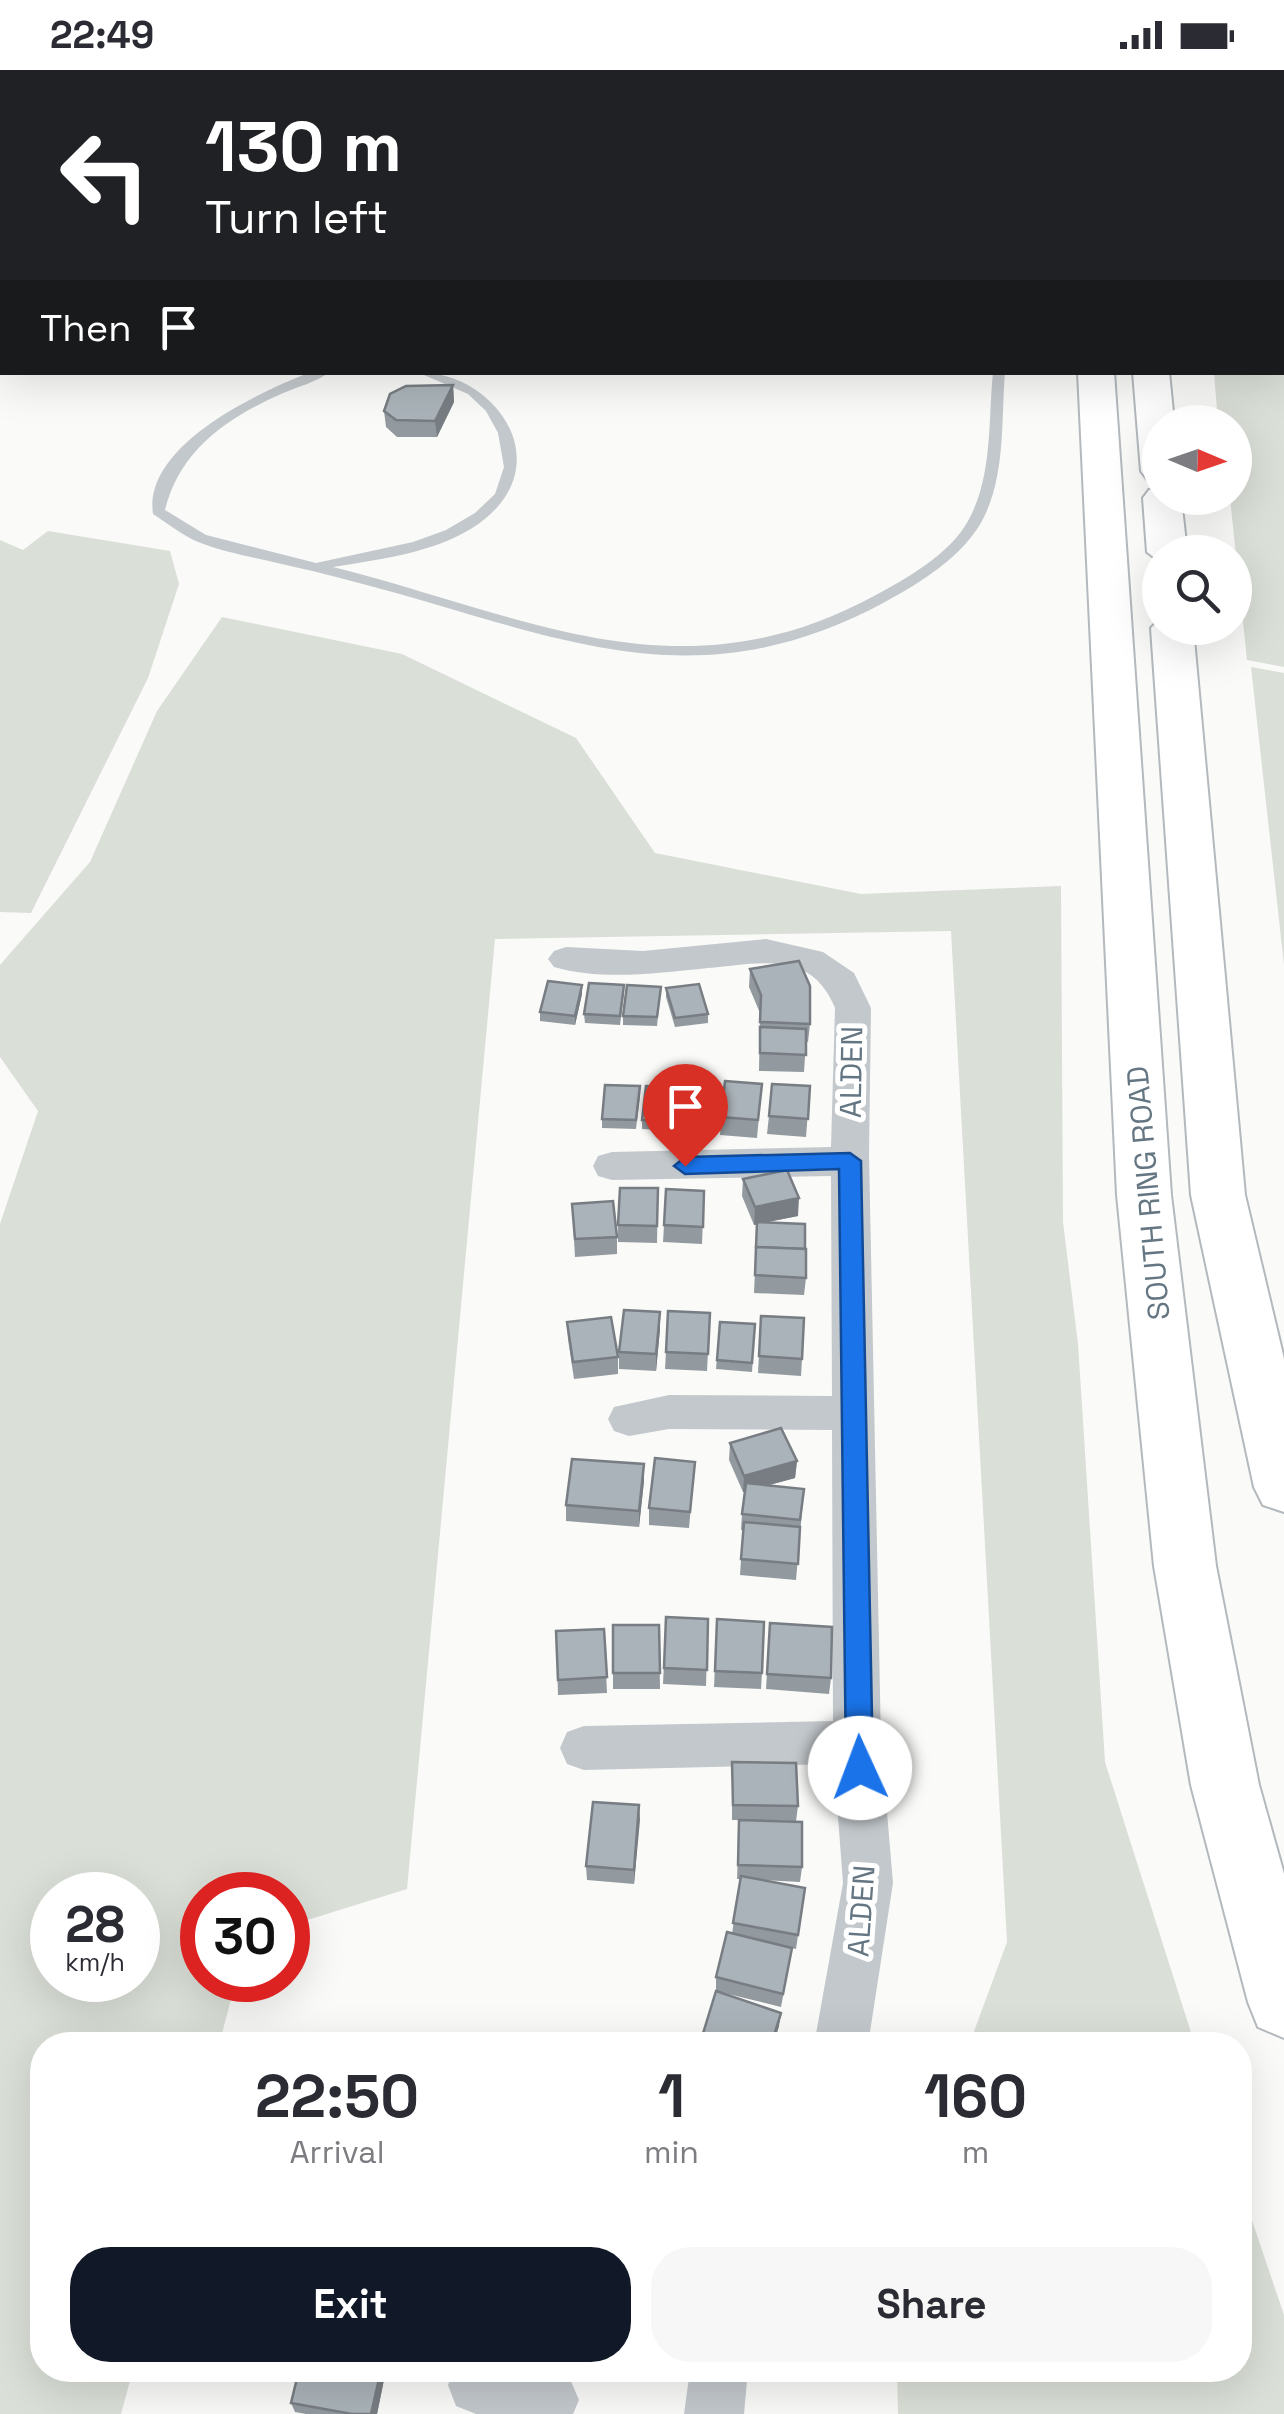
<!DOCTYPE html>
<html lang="en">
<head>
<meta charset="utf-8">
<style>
	body { margin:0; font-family:"Space Grotesk",sans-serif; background:#f7f7f7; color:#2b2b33; height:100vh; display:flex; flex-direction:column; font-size:38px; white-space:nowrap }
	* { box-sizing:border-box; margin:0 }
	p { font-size:32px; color:#7c7c81 }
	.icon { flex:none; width:55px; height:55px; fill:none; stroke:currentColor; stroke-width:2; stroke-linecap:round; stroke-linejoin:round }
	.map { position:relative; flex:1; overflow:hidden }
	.side { position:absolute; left:30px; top:1962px; width:1222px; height:350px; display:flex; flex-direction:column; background:#fff; border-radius:40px; box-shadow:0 10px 40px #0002 }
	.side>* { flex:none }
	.banner { position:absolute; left:0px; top:0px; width:1285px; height:305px; box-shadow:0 10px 40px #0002; background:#202124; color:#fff; overflow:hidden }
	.needle { width:65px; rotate:92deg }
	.controls { position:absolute; left:1142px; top:335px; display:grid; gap:20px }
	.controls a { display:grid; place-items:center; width:110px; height:110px; border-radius:50%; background:#fff; box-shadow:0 10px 40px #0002; font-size:50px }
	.speed { position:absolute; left:30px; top:1802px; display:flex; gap:20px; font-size:50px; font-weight:700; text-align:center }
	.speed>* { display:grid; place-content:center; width:130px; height:130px; border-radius:50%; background:#fff; box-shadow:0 10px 40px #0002; line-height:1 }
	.speed small { font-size:25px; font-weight:400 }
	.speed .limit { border:15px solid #d22; background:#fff; color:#111 }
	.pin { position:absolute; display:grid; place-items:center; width:85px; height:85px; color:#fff; margin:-102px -42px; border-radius:50% 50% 50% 0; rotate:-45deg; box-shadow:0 0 10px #0007 }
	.pin .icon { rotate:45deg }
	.me { position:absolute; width:110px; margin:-55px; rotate:358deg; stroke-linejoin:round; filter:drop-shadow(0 0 8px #0008) }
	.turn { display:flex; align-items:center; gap:35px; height:210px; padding:0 40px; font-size:45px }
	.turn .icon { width:130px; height:130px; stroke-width:2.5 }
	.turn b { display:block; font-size:70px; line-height:85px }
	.then { display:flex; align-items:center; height:95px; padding:0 40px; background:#0003; gap:20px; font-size:38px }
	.eta { display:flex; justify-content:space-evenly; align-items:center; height:170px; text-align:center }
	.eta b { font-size:60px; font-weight:800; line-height:70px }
	.primary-button { display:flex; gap:20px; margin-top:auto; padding:20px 40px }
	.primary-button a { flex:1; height:115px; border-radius:40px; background:#111827; color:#fff; font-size:40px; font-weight:800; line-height:115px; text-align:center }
	.primary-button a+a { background:#f7f7f7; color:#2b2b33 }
	.status { display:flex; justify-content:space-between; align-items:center; height:70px; padding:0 50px; background:#fff; direction:ltr }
	.status svg { height:28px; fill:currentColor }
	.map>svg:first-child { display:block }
</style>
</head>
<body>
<div class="status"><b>22:49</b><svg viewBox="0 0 49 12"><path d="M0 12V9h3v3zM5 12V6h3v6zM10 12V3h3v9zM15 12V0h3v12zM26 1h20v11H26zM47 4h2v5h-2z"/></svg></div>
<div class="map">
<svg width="1284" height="2344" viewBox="0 0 1284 2344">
	<rect width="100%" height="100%" fill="#fafaf8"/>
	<g fill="#dadfd7" fill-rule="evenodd">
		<path d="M358,0H1009L1010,2H359Z"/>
		<path d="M1198,0H1284V597L1247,590L1230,428H1235V352H1218L1214,303L1282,302V2Z"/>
		<path d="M48,461L170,481L179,514L148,608L31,843L0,842V470L23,480Z"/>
		<path d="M222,547L402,584L576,668L655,783L861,824L1061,816L1063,1152L1078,1274L1105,1692L1195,1975H969L1007,1872L951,861L495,869L407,1819L288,1856V1825H202V1910H236L219,1975H42V2300H133L121,2344H0V1154L38,1041L0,987V895L90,792L157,641ZM52,1825H138V1910H52Z"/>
		<path d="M1251,597L1284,603V895Z"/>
		<path d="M1240,2115L1284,2245V2344H898L897,2300H1240Z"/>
	</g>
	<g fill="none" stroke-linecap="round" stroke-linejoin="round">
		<path stroke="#bbc7cb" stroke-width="6" d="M1282,17V23"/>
		<g stroke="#b4b9bd" stroke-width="4">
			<g id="highway">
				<path d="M1023,0H1051L1052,2H1024Z"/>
				<path d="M1080,0H1108L1109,2H1081Z"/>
				<path d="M1078,302H1114L1171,1125L1216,1496L1259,1715L1284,1804V1968L1258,1957L1248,1932L1191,1715L1154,1496L1117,1125Z"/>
				<path d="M1133,302H1169L1174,352H1160V412L1147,409L1141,401Z"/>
				<path d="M1160,417V428H1181L1187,482H1160V492L1147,482L1143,428L1149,420Z"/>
				<path d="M1160,549V558H1193L1245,1125L1284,1289V1442L1263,1435L1254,1417L1191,1125L1151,558Z"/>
			</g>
		</g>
		<g fill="#c3c8cc" fill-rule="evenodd">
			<rect x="1187" y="0" width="10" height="2"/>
			<path d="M311,302H330C316,312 297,317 281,324C227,348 180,380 165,440L206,465L316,493L413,472L446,460L475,443L495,424L504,397L498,363L486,341L468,324L417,302C495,302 556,390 486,448C447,481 383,489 333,497C528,546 680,631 874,526C906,509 950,484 968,451C993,406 988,351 993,302H1005C1001,351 1006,406 982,451C962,487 920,513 885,532C705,629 576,574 396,523C359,513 323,503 286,495C257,488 226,483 198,472C182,465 167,453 153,444C143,375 259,322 311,302Z"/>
		</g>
		<g fill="#c3c8cc" fill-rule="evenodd">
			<path d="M1007,0H1027L1028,2H1008Z"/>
			<rect x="0" y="84" width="2" height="14"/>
			<path d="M766,869L823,882L854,903L871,938L869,1084L881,1672L893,1813L868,1975H814L843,1813L834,1694L584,1700L567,1694L560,1678L567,1662L584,1656L833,1651L832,1360L669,1359L629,1366L614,1361L608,1349L614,1337L669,1325L832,1326L831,1106L612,1110L598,1106L593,1096L598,1086L612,1082L831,1077L835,938C828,921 818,907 800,899C771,888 737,896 708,898C658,903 602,911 554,897L548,889L554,881L566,877L643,881Z"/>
			<path d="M454,2300H547L570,2309L579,2330L573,2344H476L456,2336L448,2315Z"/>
			<path d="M690,2300H748L744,2344H684Z"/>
		</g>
		<use href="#highway" fill="#fff" fill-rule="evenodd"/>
	</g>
	<g fill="#929a9f">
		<path d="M453,315L454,332L437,367H397L386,357L384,341Z"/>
		<path d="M750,899L810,954L808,972H806L804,1002L759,1001L760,943L749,917Z"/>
		<path d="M666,918L708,944V953L675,957L666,927Z"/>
		<path d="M582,924L575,955L540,951V942Z"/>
		<path d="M624,924L620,955L585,953L584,944Z"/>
		<path d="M660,926L657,956L623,955V946Z"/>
		<path d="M762,1014L757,1068L720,1065L721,1047Z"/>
		<path d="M810,1016L806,1067L767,1064L769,1046Z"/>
		<path d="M688,1020L716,1021L713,1062L685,1060Z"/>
		<path d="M640,1025L636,1059L602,1058V1049Z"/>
		<path d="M681,1027L677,1061L642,1059V1050Z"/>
		<path d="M743,1109L798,1146L766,1152L805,1179L806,1208L804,1225L754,1223L757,1154L754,1155L742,1126Z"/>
		<path d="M658,1118L657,1173L618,1172V1155Z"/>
		<path d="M704,1121L702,1174L663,1172L664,1155Z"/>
		<path d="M572,1134L617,1167V1184L575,1187Z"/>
		<path d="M710,1243L707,1301L665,1299L666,1282Z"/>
		<path d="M761,1246L802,1289L801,1306L758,1303Z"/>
		<path d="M567,1252L618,1287V1304L574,1309L568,1269Z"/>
		<path d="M720,1252L755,1254L752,1302L716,1299Z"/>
		<path d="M660,1259L656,1301L619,1299V1282Z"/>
		<path d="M730,1373L797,1391L795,1408L769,1415L804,1419L796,1510L740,1505L743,1460H741L742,1444L745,1422H743L729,1390Z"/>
		<path d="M695,1392L689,1458L649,1455V1438Z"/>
		<path d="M644,1394V1411L639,1457L566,1451V1435Z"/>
		<path d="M666,1547L708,1549L706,1616L663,1614Z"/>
		<path d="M717,1549L762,1603L761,1619L714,1617Z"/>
		<path d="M770,1553L831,1608L829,1624L766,1619Z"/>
		<path d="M613,1555H659L660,1619H613Z"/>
		<path d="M604,1559L607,1623L558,1625L556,1561Z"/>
		<path d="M732,1692L798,1736L796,1751L732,1750Z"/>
		<path d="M639,1735L634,1814L587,1810L586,1796Z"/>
		<path d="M739,1750L802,1797L800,1812L761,1810L805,1818L796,1879L792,1878L781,1937L716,1921L779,1956L773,1975H700L716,1921V1907L732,1864L740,1809H737Z"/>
		<path d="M299,2300H386L377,2344H306L295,2342L291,2333Z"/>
	</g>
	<g fill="#777d82">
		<path d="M453,315L454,332L437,367L435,351Z"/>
		<path d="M582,915V924L575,955V946Z"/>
		<path d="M799,1128L798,1146L754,1155L755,1137Z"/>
		<path d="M660,1242V1259L656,1301V1284Z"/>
		<path d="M797,1391L795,1408L743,1422L744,1406Z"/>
		<path d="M644,1394V1411L639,1457V1441Z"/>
		<path d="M639,1735L640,1750L634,1814V1800Z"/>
		<path d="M781,1943L779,1956L773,1975H771Z"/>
		<path d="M381,2300H386L377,2344H371Z"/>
	</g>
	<g fill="#aab3b9" stroke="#777d82" stroke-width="2.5">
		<path d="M50,0H75V2H49Z"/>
		<path d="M453,315L435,351L396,350L384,341L390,324L406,316Z"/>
		<path d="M799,891L810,916V954L760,952L761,925L750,899Z"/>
		<path d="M548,911L582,915L575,946L540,942Z"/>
		<path d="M589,913L624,915L620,946L584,944Z"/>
		<path d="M699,914L708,944L675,948L666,918Z"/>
		<path d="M627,915L661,917L657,947L623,946Z"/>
		<path d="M760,957L806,959V985L760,983Z"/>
		<path d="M725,1011L762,1014L758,1050L721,1047Z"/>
		<path d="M772,1014L810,1016L808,1049L769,1046Z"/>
		<path d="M605,1015L640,1016L636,1050L602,1049Z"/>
		<path d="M646,1016L681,1018L678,1052L642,1050Z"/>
		<path d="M688,1020L716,1021L713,1053L685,1051Z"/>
		<path d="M787,1100L799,1128L755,1137L743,1109Z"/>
		<path d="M620,1118H658L657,1156L618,1155Z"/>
		<path d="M666,1119L704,1121L703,1157L664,1155Z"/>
		<path d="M613,1131L617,1167L575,1169L572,1134Z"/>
		<path d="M757,1152L805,1154V1179L756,1177Z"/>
		<path d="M756,1177L806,1179V1208L755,1205Z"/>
		<path d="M624,1240L660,1242L656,1284L619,1282Z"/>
		<path d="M668,1241L710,1243L708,1284L666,1282Z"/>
		<path d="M761,1246L804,1248L802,1289L759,1286Z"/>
		<path d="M611,1247L618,1287L573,1292L567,1252Z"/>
		<path d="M720,1252L755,1254L752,1293L717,1290Z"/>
		<path d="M781,1358L797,1391L744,1406L730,1373Z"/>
		<path d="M655,1388L695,1392L690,1442L649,1438Z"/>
		<path d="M572,1389L644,1394L639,1441L566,1435Z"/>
		<path d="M746,1413L804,1419L800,1450L742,1444Z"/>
		<path d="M744,1452L800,1457L798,1494L741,1489Z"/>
		<path d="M666,1547L708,1549L707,1600L664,1598Z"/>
		<path d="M717,1549L764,1552L762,1603L715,1601Z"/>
		<path d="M770,1553L832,1557L831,1608L767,1604Z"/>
		<path d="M613,1555H659L660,1603H613Z"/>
		<path d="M604,1559L607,1607L558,1610L556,1561Z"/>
		<path d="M732,1692L796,1693L798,1736L733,1735Z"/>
		<path d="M593,1732L639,1735L634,1800L586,1796Z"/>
		<path d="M739,1750L802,1752V1797L738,1795Z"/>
		<path d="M741,1806L805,1818L798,1865L733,1853Z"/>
		<path d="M727,1862L792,1878L783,1924L716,1907Z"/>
		<path d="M716,1921L781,1943L771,1975H717L701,1970Z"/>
		<path d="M648,1964L679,1975H644Z"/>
		<path d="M299,2300H381L371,2344H352L291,2333Z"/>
	</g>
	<path fill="#1a73e8" stroke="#114b97" stroke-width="2.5" d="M850,1083L861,1091L873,1698L869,1707L860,1711L850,1707L846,1698L839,1099L685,1104L674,1096L685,1087Z"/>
	<g text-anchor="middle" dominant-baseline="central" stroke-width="10" stroke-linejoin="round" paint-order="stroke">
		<g font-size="30" fill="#657683" stroke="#fff">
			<text transform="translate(851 1002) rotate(-89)">ALDEN</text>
			<text transform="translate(1148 1123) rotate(-95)">SOUTH RING ROAD</text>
			<text transform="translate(861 1841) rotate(-86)">ALDEN</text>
		</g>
	</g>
</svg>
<div class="controls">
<a><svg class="needle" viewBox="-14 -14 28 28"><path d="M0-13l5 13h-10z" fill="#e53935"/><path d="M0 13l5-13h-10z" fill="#7c7c81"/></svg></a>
<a><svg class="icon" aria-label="search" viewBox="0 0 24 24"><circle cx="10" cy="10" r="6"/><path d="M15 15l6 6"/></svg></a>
</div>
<div class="speed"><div>28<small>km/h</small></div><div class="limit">30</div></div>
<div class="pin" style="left:685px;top:1096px;background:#d93025"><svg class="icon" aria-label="arrive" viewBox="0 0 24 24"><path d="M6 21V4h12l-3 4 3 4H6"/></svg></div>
<svg class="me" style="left:860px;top:1698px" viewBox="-20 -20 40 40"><circle r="19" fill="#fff"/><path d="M0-13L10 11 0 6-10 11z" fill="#1a73e8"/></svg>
<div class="banner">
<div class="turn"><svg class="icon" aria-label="left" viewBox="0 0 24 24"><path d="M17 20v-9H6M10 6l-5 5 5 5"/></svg><div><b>130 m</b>Turn left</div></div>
<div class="then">Then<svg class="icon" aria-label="arrive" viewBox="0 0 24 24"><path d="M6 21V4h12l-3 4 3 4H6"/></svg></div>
</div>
<section class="side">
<div class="eta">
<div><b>22:50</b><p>Arrival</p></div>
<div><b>1</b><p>min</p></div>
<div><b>160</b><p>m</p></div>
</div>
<div class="primary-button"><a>Exit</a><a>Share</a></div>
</section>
</div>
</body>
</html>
